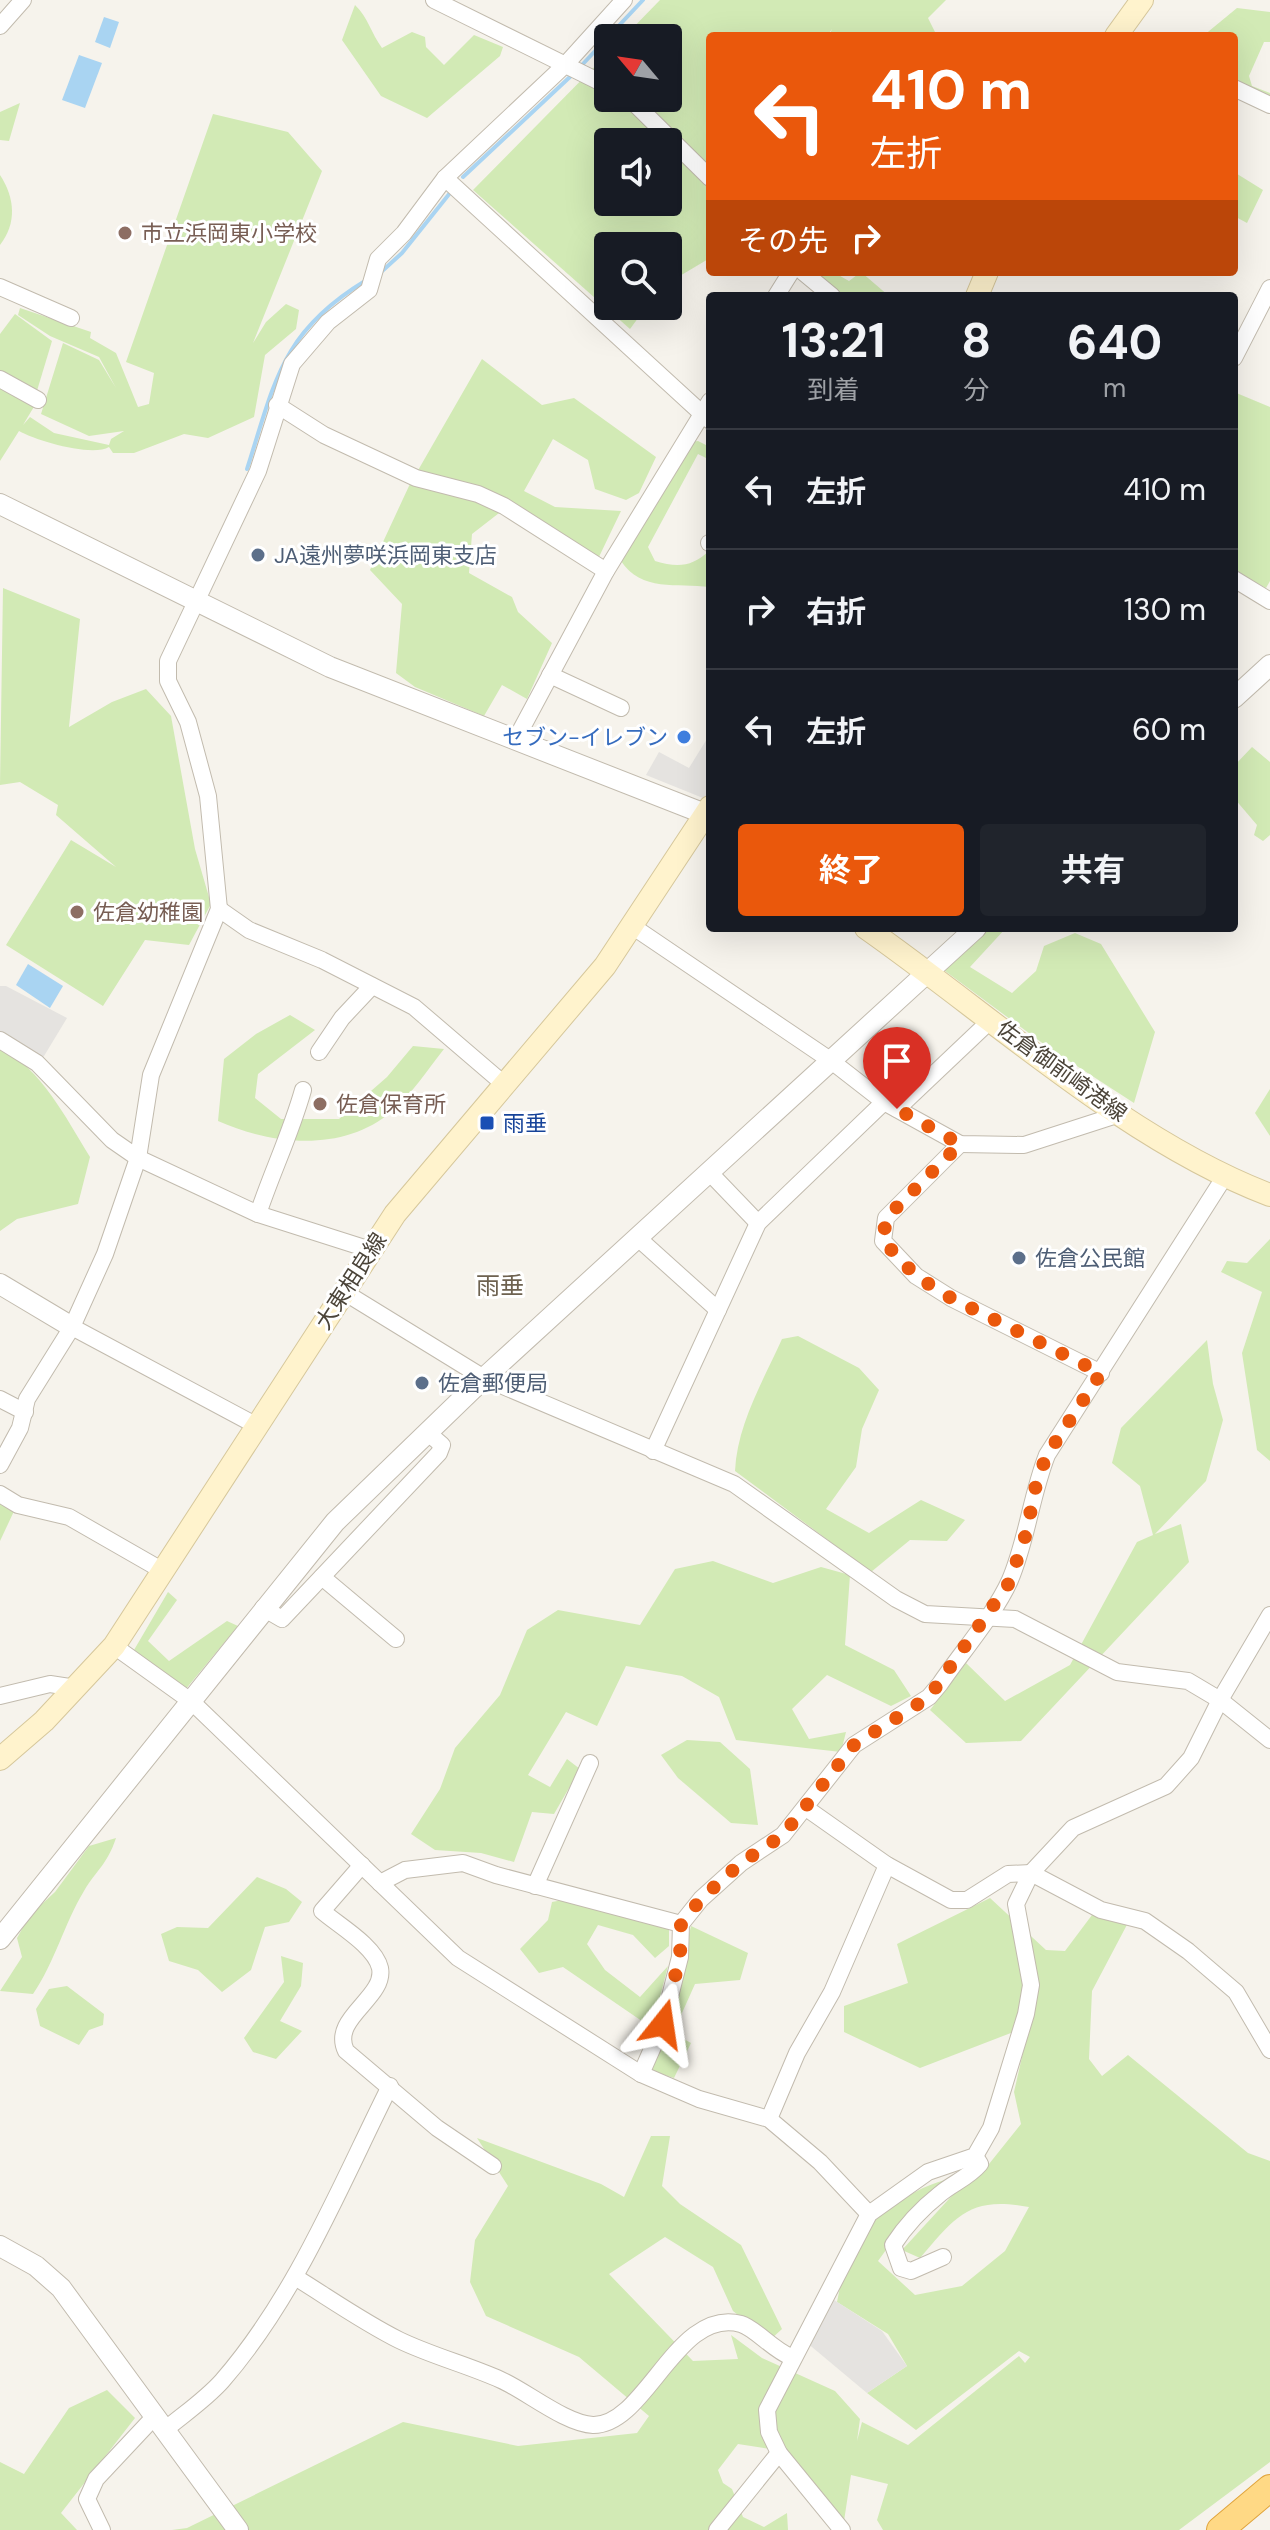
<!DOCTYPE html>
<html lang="ja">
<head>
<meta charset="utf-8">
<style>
	body { margin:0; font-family:"DM Sans","Noto Sans JP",sans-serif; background:#20242c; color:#f1f3f6; height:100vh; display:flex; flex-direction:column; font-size:30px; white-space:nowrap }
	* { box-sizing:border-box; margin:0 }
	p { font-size:26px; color:#9ea1a6 }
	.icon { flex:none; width:44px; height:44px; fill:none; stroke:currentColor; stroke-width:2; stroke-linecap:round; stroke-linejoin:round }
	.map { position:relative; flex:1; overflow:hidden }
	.side { position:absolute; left:706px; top:292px; width:532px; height:640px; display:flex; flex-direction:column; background:#171b24; border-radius:8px; box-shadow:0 8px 32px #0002 }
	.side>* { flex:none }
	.top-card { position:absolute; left:706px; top:32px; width:532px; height:244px; border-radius:8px; box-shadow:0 8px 32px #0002; background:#ea580c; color:#fff; overflow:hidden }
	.needle { width:52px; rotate:299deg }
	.controls { position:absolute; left:594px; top:24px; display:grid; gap:16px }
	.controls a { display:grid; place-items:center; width:88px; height:88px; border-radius:8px; background:#171b24; box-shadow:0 8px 32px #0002; font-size:40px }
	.pin { position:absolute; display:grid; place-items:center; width:68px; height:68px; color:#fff; margin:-82px -34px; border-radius:50% 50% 50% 0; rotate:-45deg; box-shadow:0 0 8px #0007 }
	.pin .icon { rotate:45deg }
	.me { position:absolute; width:88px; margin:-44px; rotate:15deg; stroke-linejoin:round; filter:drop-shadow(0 0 6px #0008) }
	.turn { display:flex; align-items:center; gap:28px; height:168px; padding:0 32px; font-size:36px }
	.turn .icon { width:104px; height:104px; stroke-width:2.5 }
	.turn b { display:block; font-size:56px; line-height:68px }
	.then { display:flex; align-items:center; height:76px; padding:0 32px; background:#0003; gap:16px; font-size:30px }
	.eta { display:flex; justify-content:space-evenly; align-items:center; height:136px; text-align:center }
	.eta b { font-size:48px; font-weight:700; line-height:56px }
	.cta { display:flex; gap:16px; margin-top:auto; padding:16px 32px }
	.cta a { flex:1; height:92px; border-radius:8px; background:#ea580c; color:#fff; font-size:32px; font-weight:700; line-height:92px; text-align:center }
	.cta a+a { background:#20242c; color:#f1f3f6 }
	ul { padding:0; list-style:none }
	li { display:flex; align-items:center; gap:24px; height:120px; padding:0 32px; border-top:2px solid #363941 }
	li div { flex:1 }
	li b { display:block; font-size:30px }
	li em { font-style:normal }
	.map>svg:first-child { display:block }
</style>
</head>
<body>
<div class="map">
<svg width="1270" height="2530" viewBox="0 0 1270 2530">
	<rect width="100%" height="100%" fill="#f6f3ec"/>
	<g fill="#d2eab5" fill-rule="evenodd">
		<path d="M660,0H946L928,18L937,36H829L832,29L827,36H710V258L668,283V246H608V306H647L630,329L473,190L608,53V98H668V38H623ZM608,142H668V202H608Z"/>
		<path d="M355,5C368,17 371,33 382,48L412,32L425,37L426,47L444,65L474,35L503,47L500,56L427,118L381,96L342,40Z"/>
		<path d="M1237,8L1270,12V42H1264L1249,76L1252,86L1270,93V99L1234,82V36H1203Z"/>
		<path d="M20,103L9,141L0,140V112Z"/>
		<path d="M213,114L288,132L322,171L253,343L266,322L286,304L299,310L296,329L265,355L254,417L208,438L184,434L134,453H113L109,447C92,457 37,441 19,431L0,461V383L38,400L23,425L30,417L54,433L109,445L111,439L124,431L89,436L41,414L63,343L99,360L116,388L99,357L50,336L18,315L20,308L91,332L90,338L116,353L138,407L149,404L154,373L126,362Z"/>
		<path d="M1234,172L1263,190L1247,223L1234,216Z"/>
		<path d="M0,175C15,198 17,223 0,245Z"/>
		<path d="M813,272H833L849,281L861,272L889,296H841Z"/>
		<path d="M15,314L52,341L36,394L0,371V334Z"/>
		<path d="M482,359L542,405L574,398L656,457L639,493L626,500L595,489L588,460L553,439L524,491L555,507L621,511L597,561L512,503L472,534L469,573L512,597L518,612L552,643L527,699L502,685L484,716L415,687L396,673L402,604L370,570L409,486Z"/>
		<path d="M1234,392L1270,407V581L1266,588L1234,571Z"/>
		<path d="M698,441L710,447V460L698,454L648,547L655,561C678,568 692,567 710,550V587C677,583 641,592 621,561L684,443Z"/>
		<path d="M3,588L80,619L69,727L112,702L146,689L171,716L195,849L211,904L189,945L145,940L103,1006L6,945L71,840L116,867L56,815L58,805L20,782L0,785Z"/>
		<path d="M1252,747L1270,762V835L1263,841L1254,835L1257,825L1234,798V766Z"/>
		<path d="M979,928H1006L970,967L1012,993L1036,971L1044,946L1075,933L1101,944L1155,1032L1134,1103L1049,1048L937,965Z"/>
		<path d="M290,1015L315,1030L258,1074L255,1098L281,1119H339L387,1077L413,1046L444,1049C428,1069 412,1094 392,1111C344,1153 272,1145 218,1121L224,1059L256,1034Z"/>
		<path d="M0,1046C42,1071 65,1116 90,1157L78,1204L17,1219L0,1231Z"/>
		<path d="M1270,1089V1136L1255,1113Z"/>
		<path d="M1270,1239V1461L1257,1450L1242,1353L1262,1292L1221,1272L1227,1261L1247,1263Z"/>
		<path d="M798,1336L859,1368L879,1390L862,1429L856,1467L826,1509L869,1533L921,1500L965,1520L947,1541L910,1540L871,1572L735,1471C737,1425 763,1381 782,1339Z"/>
		<path d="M1207,1340L1213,1384L1223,1420L1206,1481L1155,1534L1181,1524L1189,1562L1021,1741L966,1743L930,1710L966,1663L1005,1701L1070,1665L1137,1542L1153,1535L1140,1486L1112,1463L1121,1428Z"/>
		<path d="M0,1499L15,1509L0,1541Z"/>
		<path d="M713,1561L773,1583L821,1567L850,1575L845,1645L894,1670L911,1696L891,1706L827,1675L792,1709L809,1739L846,1732L841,1752L736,1740L719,1697L682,1676L626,1666L597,1726L566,1712L528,1775L550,1787L567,1759L580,1769L554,1814L532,1812L514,1862L481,1853L435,1850L411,1834L440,1789L455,1748L500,1695L527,1630L558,1610L640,1625L675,1569Z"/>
		<path d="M168,1592L177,1600L148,1641L169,1661L227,1621L238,1626L185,1690L134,1650Z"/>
		<path d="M687,1740L720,1742L750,1769L758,1825L731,1823L678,1778L661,1755Z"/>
		<path d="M116,1838C107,1865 97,1869 84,1891C64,1924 55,1962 33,1994L0,1991L22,1957L17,1938L30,1915L55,1892L89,1846Z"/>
		<path d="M257,1877L286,1889L302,1902L289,1922L265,1927L251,1970L222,1992L198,1970L169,1961L161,1934L177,1927L208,1928Z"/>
		<path d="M579,1897L669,1929V1946L655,1958L633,1935L598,1925L587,1944L605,1970L640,1997L668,1966L652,2028L563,1967L539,1973L520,1949L548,1920L552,1902Z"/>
		<path d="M990,1898L1046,1950L1065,1951L1095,1911L1130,1919L1092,1991L1089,2059L1102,2076L1128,2055L1248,2153L1270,2161V2462L1179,2530H883L877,2520L888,2484L851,2475L844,2521L783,2451L738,2444L718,2470L723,2483L732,2489L743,2517L764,2527L787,2513L788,2530H172L187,2528L403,2422L518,2446L637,2433L649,2416L579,2357L486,2316L470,2282L475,2240L508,2186L477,2138L601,2184L624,2197L651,2136H670L662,2186L680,2204L741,2245L782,2329L770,2340L733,2311L713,2267L665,2237L609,2274L693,2361L738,2359L731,2335L762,2358L835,2391L860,2419L857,2441L862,2422L908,2445L1019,2356L1025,2363L1030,2357L1019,2351L916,2430L867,2393L907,2366L888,2334L837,2302C840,2288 842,2272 848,2258C864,2221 906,2191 945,2180L907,2221L878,2261L915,2295L962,2286L1005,2251L1029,2207C970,2196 957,2215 920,2258L902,2250L971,2175L981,2174L1021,2124L1014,2092L1029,2026L920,2068L844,2032V2006L908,1983L897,1944Z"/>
		<path d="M691,1926L748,1953L740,1980L695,1984L673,2033L691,2043L674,2078L649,2070L668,2026Z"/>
		<path d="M281,1956L303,1963L301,1986L280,2021L302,2031L276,2059L253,2052L244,2038L284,1982Z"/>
		<path d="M67,1986L104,2014L103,2025L89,2030L79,2045L40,2026L36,2009L49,1989Z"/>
		<path d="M107,2390L135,2418L61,2513L77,2530H0V2462L24,2474L69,2408Z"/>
	</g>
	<g fill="#e5e3e0">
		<path d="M710,734V794L703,798L646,775L659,752L689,768Z"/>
		<path d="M0,986H6L67,1018L41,1061L0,1037Z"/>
		<path d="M831,2298L882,2331L907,2366L867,2393L806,2342Z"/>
	</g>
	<g fill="#a9d4f2">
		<path d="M104,17L119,22L110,48L95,42Z"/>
		<path d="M79,55L102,63L85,108L62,100Z"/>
		<path d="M28,964L63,986L50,1008L16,985Z"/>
	</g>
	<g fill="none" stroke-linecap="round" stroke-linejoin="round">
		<g stroke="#a9d4f2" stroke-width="4">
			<path d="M581,66L643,0"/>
			<path d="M463,177L572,75"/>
			<path d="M380,273L402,253L450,193"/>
			<path d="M247,469C275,382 281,332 365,281"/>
		</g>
		<g stroke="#c2bbae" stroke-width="18">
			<g id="minor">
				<path d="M434,0L608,86"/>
				<path d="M0,26L23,0"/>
				<path d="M1234,88L1270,105"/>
				<path d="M629,98L710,178"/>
				<path d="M445,178L709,420"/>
				<path d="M803,272L832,296"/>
				<path d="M0,287L71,318"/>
				<path d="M776,296L791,272"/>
				<path d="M1234,358L1270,288"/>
				<path d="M0,379L38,400"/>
				<path d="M277,405L324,435L416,478L478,494L504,506L606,571"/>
				<path d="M709,543H710"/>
				<path d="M1234,579L1270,601"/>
				<path d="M550,675L621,708"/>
				<path d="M516,739L606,571L710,401"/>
				<path d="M219,909L249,930L322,960L414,1007L505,1085"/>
				<path d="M632,926L830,1060L884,1102L960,1144L1024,1145L1120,1114"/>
				<path d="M0,1040L37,1063L112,1140L138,1158L258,1214L371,1250"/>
				<path d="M319,1052L342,1018L372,986"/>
				<path d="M897,1109L992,1019"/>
				<path d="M960,1144L886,1218L883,1241L916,1276L951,1298L1101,1373"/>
				<path d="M710,1173L758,1223"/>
				<path d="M258,1214C272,1172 291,1133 303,1090"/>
				<path d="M639,1239L718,1310"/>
				<path d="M344,1292L484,1378L734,1484L896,1599L925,1614L1015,1619L1117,1672L1188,1681L1220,1700L1270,1740"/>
				<path d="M72,1327L259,1427"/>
				<path d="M0,1399L25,1412"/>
				<path d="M653,1451L758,1223L884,1102"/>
				<path d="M0,1465L20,1428L27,1399L72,1327L105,1254L138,1158L151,1075L219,909L208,796L188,722L168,681V661L258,471L292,364L328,322L369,290L378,259L404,233L445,178L566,64L624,0"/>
				<path d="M0,1494L18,1505L69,1517L165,1572"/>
				<path d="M322,1577L396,1639"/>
				<path d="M263,1608L282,1619L439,1453L442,1445L427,1432"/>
				<path d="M114,1646L192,1702L458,1958L641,2074L699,2099L769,2119L820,2162L869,2214"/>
				<path d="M0,1696L50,1684L76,1688"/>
				<path d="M806,1808L887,1865L951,1900H967L1008,1874L1031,1873L1101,1910L1145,1921L1188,1951L1236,1992L1270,2050"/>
				<path d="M362,1865L322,1911C338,1925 375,1946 380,1968C386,1998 330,2018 346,2051L437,2128L493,2166"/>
				<path d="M380,1883L405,1870L463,1863L496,1875L681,1924"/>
				<path d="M535,1886L590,1763"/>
				<path d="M641,2074L663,2024L680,1957L681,1924L701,1899L741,1863L783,1835L854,1745L929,1697L940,1684C961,1653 995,1614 1010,1580C1027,1540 1031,1496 1047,1455L1225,1176"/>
				<path d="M769,2119L797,2053L832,1992L887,1865"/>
				<path d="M943,2257L911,2271L901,2268L893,2245C906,2225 921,2209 940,2194C953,2183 968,2178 980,2164L975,2156"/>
				<path d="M295,2277C329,2298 363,2322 399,2340C432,2356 468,2365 501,2380C526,2391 566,2424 593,2425C646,2426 677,2306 741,2324C755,2328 773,2350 791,2357"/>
				<path d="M166,2429C184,2414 206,2399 222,2381C296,2296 340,2186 390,2086"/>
				<path d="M102,2530L87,2499L96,2479L156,2415"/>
				<path d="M717,2530L779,2453"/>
				<path d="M842,2530L779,2453L769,2432L767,2410L869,2214L928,2172L975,2156L991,2128L1026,2014L1031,1985L1016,1904L1031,1873L1073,1828L1166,1786L1191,1758L1220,1700L1270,1615"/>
			</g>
		</g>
		<g stroke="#c2bbae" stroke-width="22">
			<g id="tertiary">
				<path d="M0,504L330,667L705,814"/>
				<path d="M1234,698L1270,665"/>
				<path d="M0,1284L72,1327"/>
				<path d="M0,1939L335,1522L484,1378L976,928"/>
				<path d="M0,2246L36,2266L61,2288L238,2530"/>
			</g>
		</g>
		<g stroke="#d6c79b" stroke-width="24">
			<g id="secondary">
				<path d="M1116,36L1142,0"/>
				<path d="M977,296L987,272"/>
				<path d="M866,928C993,1017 1126,1140 1270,1195"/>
				<path d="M0,1759L44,1721L114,1646L395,1214L605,966L710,807"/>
			</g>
		</g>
		<g stroke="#e0a43c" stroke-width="28">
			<path id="trunk" d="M1220,2530L1270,2488"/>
		</g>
		<use href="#minor" stroke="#fff" stroke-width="16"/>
		<use href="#tertiary" stroke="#fff" stroke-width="20"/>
		<use href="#secondary" stroke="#fff3cd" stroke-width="22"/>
		<use href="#trunk" stroke="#ffd985" stroke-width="26"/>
	</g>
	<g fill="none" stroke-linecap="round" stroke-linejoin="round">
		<path stroke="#ea580c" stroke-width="14" stroke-dasharray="0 25.2" d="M663,2024L680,1957L681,1924L701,1899L741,1863L783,1835L854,1745L929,1697L1009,1583L1026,1534L1037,1480L1047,1455L1101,1373L951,1298L916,1276L883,1241L886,1218L960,1144L897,1109"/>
	</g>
	<g fill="#8d6e63" stroke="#fff" stroke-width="3">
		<circle cx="125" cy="233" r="8"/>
		<circle cx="77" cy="912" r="8"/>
		<circle cx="320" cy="1104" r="8"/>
	</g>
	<g fill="#5c6f8a" stroke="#fff" stroke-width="3">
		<circle cx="258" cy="555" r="8"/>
		<circle cx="1019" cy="1258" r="8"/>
		<circle cx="422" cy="1383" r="8"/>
	</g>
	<circle fill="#3f7fe0" stroke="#fff" stroke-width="3" cx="684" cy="737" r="8"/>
	<rect fill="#1a4fb4" stroke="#fff" stroke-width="3" x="479" y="1115" width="16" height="16" rx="4"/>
	<g text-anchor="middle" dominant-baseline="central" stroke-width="6" stroke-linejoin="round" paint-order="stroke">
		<g font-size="22" fill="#785e54" stroke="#fff" text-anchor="start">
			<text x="141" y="233">市立浜岡東小学校</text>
			<text x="93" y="912">佐倉幼稚園</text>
			<text x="336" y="1104">佐倉保育所</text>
		</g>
		<g font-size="22" fill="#4e5e75" stroke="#fff" text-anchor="start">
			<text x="274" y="555">JA遠州夢咲浜岡東支店</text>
			<text x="1035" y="1258">佐倉公民館</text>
			<text x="438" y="1383">佐倉郵便局</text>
		</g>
		<g font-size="22" fill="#366cbe" stroke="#fff" text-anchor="end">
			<text x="668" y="737">セブン-イレブン</text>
		</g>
		<g font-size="22" fill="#4b4439" stroke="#fff">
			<text transform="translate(1062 1071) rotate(36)">佐倉御前崎港線</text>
			<text transform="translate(351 1281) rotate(-57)">大東相良線</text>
		</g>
		<g font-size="22" fill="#164399" stroke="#fff" text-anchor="start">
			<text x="503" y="1123">雨垂</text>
		</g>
		<g font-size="24" fill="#6e6250" stroke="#fff">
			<text x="500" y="1285">雨垂</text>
		</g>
	</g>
</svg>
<div class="controls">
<a><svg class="needle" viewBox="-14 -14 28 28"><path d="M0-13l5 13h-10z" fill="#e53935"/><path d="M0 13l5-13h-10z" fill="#9ea1a6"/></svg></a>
<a><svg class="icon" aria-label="sound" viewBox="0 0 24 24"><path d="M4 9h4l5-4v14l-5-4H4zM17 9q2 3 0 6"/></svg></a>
<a><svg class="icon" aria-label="search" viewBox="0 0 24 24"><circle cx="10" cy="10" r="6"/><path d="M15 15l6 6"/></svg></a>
</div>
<div class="pin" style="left:897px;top:1109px;background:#d93025"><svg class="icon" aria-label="arrive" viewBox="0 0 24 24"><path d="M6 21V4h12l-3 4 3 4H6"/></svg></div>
<svg class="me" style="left:663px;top:2024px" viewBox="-20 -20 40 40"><path d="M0-17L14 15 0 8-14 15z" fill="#ea580c" stroke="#fff" stroke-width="4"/></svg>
<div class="top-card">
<div class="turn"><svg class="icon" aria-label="left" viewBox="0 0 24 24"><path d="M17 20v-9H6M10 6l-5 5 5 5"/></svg><div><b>410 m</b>左折</div></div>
<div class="then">その先<svg class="icon" aria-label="right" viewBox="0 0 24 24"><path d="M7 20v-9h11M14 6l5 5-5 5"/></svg></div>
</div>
<section class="side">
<div class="eta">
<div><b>13:21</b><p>到着</p></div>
<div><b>8</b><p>分</p></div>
<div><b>640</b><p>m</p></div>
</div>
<ul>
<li><svg class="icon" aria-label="left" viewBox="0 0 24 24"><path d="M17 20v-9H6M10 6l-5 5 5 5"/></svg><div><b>左折</b></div><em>410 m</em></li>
<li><svg class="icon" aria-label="right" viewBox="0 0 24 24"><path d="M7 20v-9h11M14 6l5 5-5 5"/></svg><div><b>右折</b></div><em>130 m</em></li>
<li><svg class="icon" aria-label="left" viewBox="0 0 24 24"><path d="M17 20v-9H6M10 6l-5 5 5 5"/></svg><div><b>左折</b></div><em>60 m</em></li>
</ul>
<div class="cta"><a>終了</a><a>共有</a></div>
</section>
</div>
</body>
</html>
